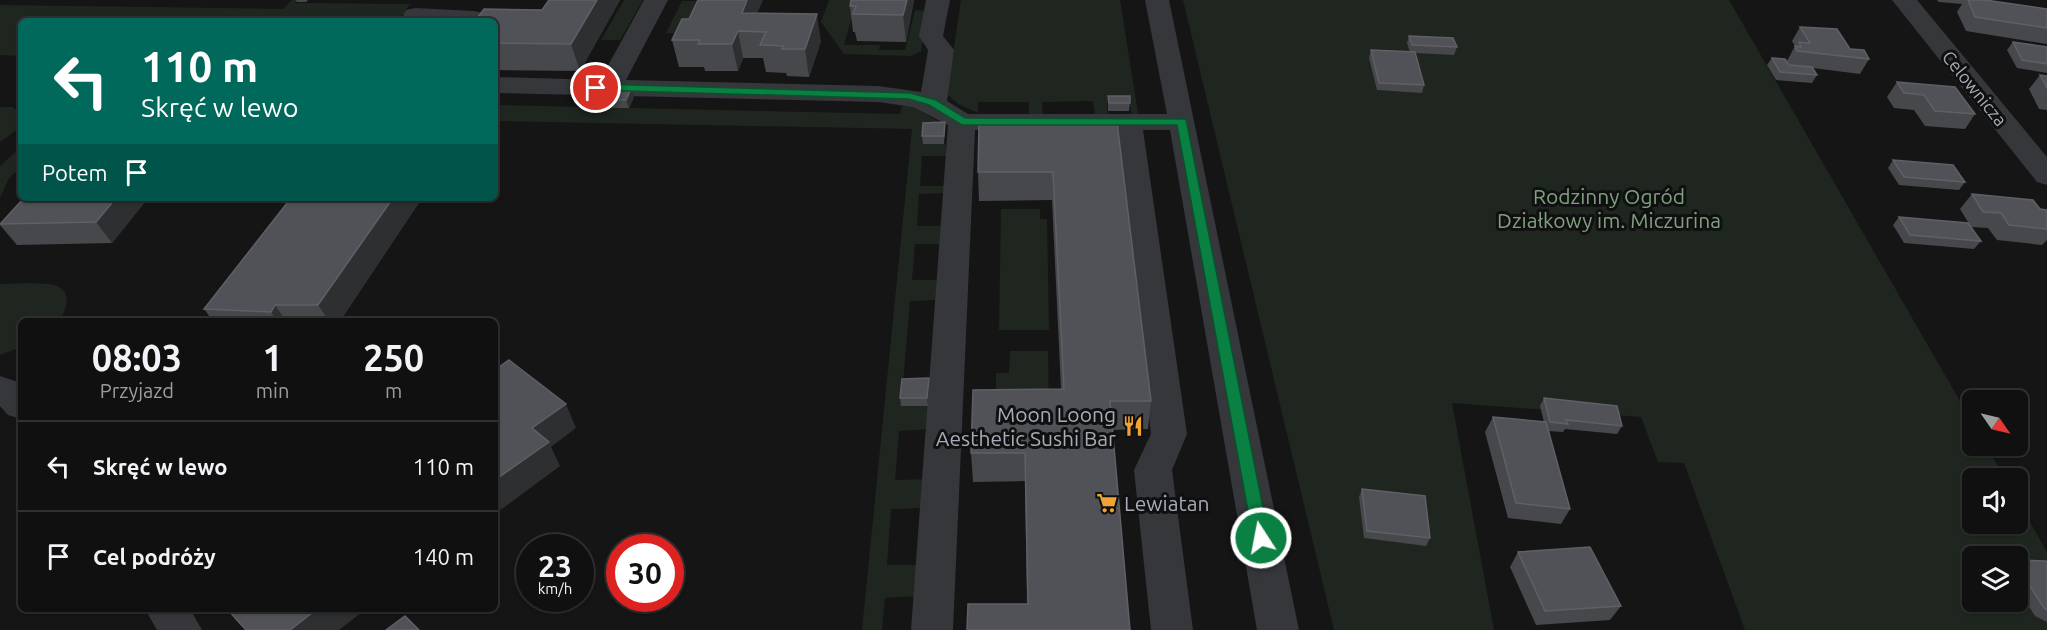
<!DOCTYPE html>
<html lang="pl">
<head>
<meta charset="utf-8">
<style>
	body { margin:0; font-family:Ubuntu,sans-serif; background:#1e1e1e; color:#f1f3f6; height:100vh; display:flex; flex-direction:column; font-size:22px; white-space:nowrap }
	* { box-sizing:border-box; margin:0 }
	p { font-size:20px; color:#9c9d9f }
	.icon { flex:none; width:33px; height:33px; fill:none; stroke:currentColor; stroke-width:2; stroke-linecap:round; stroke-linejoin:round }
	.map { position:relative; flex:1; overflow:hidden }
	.drawer { position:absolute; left:18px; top:318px; width:480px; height:294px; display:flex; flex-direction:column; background:#101010; border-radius:9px; box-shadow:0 2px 4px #0004,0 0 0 2px #303030 }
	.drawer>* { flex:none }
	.top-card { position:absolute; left:18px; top:18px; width:480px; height:183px; border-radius:9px; box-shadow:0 2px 4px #0004,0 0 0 2px #303030; background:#00695c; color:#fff; overflow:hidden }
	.needle { width:39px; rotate:124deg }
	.fabs { position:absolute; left:1962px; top:390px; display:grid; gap:12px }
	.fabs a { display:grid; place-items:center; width:66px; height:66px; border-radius:9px; background:#101010; box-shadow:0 2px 4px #0004,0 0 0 2px #303030; font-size:30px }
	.speed { position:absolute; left:516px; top:534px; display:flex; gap:12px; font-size:30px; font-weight:700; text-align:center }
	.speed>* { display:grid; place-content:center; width:78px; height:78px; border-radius:50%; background:#101010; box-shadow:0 2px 4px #0004,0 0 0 2px #303030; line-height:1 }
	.speed small { font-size:15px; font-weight:400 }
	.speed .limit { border:9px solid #d22; background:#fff; color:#111 }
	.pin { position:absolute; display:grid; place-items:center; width:51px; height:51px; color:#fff; margin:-26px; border:3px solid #fff; border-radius:50%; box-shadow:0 2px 6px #0007 }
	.me { position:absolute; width:66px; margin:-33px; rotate:349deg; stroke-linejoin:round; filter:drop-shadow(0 0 4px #0008) }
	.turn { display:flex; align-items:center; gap:21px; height:126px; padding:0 24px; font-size:27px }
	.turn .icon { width:78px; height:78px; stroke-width:2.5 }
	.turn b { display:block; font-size:42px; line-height:51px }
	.then { display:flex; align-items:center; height:57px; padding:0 24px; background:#0003; gap:12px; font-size:22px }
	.eta { display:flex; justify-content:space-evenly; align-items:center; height:102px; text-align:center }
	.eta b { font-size:36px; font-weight:600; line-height:42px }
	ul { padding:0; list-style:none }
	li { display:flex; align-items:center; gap:18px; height:90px; padding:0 24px; border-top:2px solid #303030 }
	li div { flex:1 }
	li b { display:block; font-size:22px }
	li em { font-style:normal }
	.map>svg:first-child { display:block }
</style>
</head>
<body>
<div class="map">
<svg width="2047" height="630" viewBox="0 0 2047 630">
	<rect width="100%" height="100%" fill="#151516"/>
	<g fill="#1f261f" fill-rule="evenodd">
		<path d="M292,0H296L295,3L410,4L398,21H21V56L0,55V5L283,9Z"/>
		<path d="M624,0H643L620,40H601Z"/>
		<path d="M829,0H857L844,45H880L879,50H905L915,10L929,11L921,51L911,56L844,54L821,22Z"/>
		<path d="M961,0H1120L1138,113L1132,115L1130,103H1107L1108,116H1095L1093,101L1042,102L1043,116H1029V102H978V113L958,104L947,94Z"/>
		<path d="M1183,0H1729L1972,422V446H1986L2005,478H1972V524H2018V501L2047,552V630H1745L1684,463L1658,462L1641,417L1452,403L1494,630H1334ZM1972,556H2018V602H1972Z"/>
		<path d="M682,1H704L688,34L666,33Z"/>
		<path d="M495,105L900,114L902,106H912L939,122V130L923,144H946L947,156H922L920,186H945V193L919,194L917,226H943L942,244H915L912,280H940L938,300L910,301L901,406H931L930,429L899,431L895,480L927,479L925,508L891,509L887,565H922L920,596L885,598L882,630H862L912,129L495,121Z"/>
		<path d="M0,107H12L21,112V127L0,142Z"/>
		<path d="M21,147V167L9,178L0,198V166Z"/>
		<path d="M1001,209H1040V219H1047L1049,330H999Z"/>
		<path d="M32,283C39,284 51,283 57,286C73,293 66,311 59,321H21V347L0,355V284Z"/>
		<path d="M1010,351H1048L1049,409L996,402V373H1009Z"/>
	</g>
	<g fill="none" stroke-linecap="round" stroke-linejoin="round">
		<g fill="#36373b" fill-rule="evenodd">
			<path d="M644,0H668L626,80L878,86L921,92L928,50L919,36L926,0H950L943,36L954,50L947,101L968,114H1167L1145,0H1169L1299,630H1257L1170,130H1143L1187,434L1172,470L1193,630H1151L1134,470L1151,434L1115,130H975L953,630H911L948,125L913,107L878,102L495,93V77L600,80Z"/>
			<path d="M1892,0H1917L2047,157V185L2037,182Z"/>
			<path d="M415,8L474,11L483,13L486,18L484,21L406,20L403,15L406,10Z"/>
			<path d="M0,376L21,383V419L8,415L0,406Z"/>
			<path d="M145,609H190L202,630H157Z"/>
		</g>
	</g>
	<g fill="#46484b">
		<path d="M295,0H308L306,2H297Z"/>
		<path d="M549,0H620L580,71L495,70V21L542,10Z"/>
		<path d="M851,0H914L906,42L857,41L855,32H853L850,6Z"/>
		<path d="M1937,0H1985L2047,9V44L1966,31L1957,12L1962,4L1939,2Z"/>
		<path d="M758,13L821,41L809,77L787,76L786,73L766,72L763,58H743L738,71H705L704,67H679L672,40L689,19Z"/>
		<path d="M1800,27L1850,49L1869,59L1860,74L1813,68L1817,75L1812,83L1776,80L1767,65L1772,58L1787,61L1795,46L1792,41Z"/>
		<path d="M1409,36L1457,47L1454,55L1415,53L1424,85L1422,93L1377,90L1369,58L1371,50L1410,52L1407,43Z"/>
		<path d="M2013,42L2047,47V73L2017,68L2007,50Z"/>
		<path d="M2040,75L2047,76V110L2039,109L2029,89Z"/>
		<path d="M1897,82L1975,114L1965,129L1925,126L1914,110L1894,108L1887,97Z"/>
		<path d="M1108,96L1130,103L1129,111H1108Z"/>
		<path d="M634,97L629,108H607L604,100Z"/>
		<path d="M1117,122L1151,401L1148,429L1113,430L1027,604L1025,481L973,482L971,453L1061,389L1052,200L979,201L978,172Z"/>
		<path d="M945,130L944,144H923L922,136Z"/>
		<path d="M1893,160L1965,182L1959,190L1899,185L1888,168Z"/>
		<path d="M1972,194L2047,210V240L2042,245L1997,240L1988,228L1971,227L1960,209Z"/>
		<path d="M148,198L112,243L17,245L0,225V223Z"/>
		<path d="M422,198L340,321H213L204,309Z"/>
		<path d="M1899,217L1981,241L1974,249L1904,243L1893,225Z"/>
		<path d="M929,386L928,406H901L900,398Z"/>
		<path d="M1544,398L1622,426L1617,434L1565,429L1563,432L1548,431L1570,509L1561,524L1508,518L1485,432L1493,417L1544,422L1540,406Z"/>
		<path d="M1362,489L1430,538L1426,546L1364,538L1359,497Z"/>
		<path d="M1518,552L1621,606L1610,620L1536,625L1510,567Z"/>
		<path d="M2018,560L2047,563V622L2035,616L2018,589Z"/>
	</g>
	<g fill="#2e2f31">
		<path d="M597,0H620L580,71L571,44Z"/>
		<path d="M747,0H763L750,31L742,13Z"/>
		<path d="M907,0H914L906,42L903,15Z"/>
		<path d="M817,14L821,41L809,77L805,49Z"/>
		<path d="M738,31L743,58L738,71L732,44Z"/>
		<path d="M631,89L634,97L629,108L626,100Z"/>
		<path d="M116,198H148L112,243L96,222Z"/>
		<path d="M393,198H422L340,321H329L318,305Z"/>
		<path d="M275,305L286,321H277L271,312Z"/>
		<path d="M929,378V386L928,406L927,398Z"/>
		<path d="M566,404L576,428L551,447L560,466L495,514V480L532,428Z"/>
		<path d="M317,609H366L339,630H290Z"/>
	</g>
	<g fill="#515257" stroke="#5e6066" stroke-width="1.5">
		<path d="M549,0H597L571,44L495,43V21H475L484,9L542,10Z"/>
		<path d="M698,0H747L742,13L817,14L805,49H782L783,46L760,45L766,32L738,31L732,44H698L700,40H672L682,19H689Z"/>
		<path d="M851,0H907L903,15L853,14L856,6H850Z"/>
		<path d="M1968,0H1985L2047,9V28L1975,17Z"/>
		<path d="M1800,27L1837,29L1850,49L1864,50L1869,59L1797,51L1795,46L1801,47L1799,42L1810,43Z"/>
		<path d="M1409,36L1453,38L1457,47L1412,45Z"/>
		<path d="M2013,42L2047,47V64L2022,60Z"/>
		<path d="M1371,50L1415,52L1424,85L1379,83Z"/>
		<path d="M1772,58L1785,59L1789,65L1812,67L1817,75L1780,72Z"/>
		<path d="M2040,75L2047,76V88Z"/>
		<path d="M1897,82L1955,87L1975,114L1935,111L1924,95L1904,93Z"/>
		<path d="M610,88L631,89L626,100H604Z"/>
		<path d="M1108,96H1130V103H1109Z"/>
		<path d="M945,122L944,136H922L923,123Z"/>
		<path d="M1117,122L1151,401H1110L1130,630H967L968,604H1028L1025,453H971L973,390L1064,389L1053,172H978L979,123Z"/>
		<path d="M1893,160L1953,165L1965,182L1904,177Z"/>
		<path d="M1972,194L2033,200L2040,209L2047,210V229L2009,225L2001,213L1983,212Z"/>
		<path d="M24,198H116L96,222L0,224Z"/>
		<path d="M291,198H393L318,305H275L271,312L204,309Z"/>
		<path d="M1899,217L1968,223L1981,241L1910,235Z"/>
		<path d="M509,360L566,404L532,428L549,442L495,480V370Z"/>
		<path d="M929,378L927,398H900L902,379Z"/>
		<path d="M1544,398L1617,406L1622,426L1566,420L1568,424L1550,422Z"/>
		<path d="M1493,417L1546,422L1570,509L1516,503Z"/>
		<path d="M1362,489L1425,496L1430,538L1367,531Z"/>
		<path d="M1590,547L1621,606L1545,611L1518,552Z"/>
		<path d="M2018,560L2046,561L2047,563V610L2044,608L2018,567Z"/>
		<path d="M227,609H317L290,630H246Z"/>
		<path d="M405,616L419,630H386Z"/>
	</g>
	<path fill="#0b8043" stroke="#07532c" stroke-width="1.5" d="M596,84L910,93L936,100L965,118L1186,119L1269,538L1267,543L1261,545L1255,543L1253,538L1177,125H962L929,105L909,99L592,90L591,88Z"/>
	<defs>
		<g id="restaurant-bare" transform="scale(1.62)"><path d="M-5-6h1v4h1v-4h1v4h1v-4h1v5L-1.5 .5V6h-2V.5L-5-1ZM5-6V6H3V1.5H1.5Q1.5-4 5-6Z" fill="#f0a433" stroke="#101011" stroke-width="2.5" paint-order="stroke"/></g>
		<g id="supermarket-bare" transform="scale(1.62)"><path d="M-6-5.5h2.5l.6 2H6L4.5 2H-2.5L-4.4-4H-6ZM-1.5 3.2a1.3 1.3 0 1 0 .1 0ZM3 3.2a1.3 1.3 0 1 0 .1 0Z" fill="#f0a433" stroke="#101011" stroke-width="2.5" paint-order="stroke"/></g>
	</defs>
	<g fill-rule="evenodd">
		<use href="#restaurant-bare" x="1133" y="426"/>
		<use href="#supermarket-bare" x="1107" y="503"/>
	</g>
	<g text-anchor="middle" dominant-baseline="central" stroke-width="6" stroke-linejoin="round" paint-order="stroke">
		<g font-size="18" fill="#a7acb7" stroke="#101011">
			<text transform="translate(1975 88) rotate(51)">Celownicza</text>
		</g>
		<g font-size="21" fill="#7ea17e" stroke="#101011">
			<text x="1609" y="196">Rodzinny Ogród<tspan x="1609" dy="24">Działkowy im. Miczurina</tspan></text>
		</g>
		<g font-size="21" fill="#a7acb7" stroke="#101011" text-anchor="end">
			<text x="1116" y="414">Moon Loong<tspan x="1116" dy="24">Aesthetic Sushi Bar</tspan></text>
			<text x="1124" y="503" text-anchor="start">Lewiatan</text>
		</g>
	</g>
</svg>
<div class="fabs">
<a><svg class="needle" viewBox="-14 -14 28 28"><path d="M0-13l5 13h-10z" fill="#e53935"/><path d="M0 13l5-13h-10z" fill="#9c9d9f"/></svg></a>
<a><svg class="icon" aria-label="sound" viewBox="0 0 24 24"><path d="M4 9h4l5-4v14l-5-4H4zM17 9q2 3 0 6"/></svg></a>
<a><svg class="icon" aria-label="layers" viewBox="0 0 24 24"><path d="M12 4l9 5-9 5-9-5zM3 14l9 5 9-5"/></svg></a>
</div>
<div class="speed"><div>23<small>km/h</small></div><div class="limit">30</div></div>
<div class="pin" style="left:596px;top:88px;background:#d93025"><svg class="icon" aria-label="arrive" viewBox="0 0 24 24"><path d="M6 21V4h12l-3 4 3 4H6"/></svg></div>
<svg class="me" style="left:1261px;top:538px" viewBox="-20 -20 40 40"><circle r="17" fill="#0b8043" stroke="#fff" stroke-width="3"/><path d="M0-11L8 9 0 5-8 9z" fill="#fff"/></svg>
<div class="top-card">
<div class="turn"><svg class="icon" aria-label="left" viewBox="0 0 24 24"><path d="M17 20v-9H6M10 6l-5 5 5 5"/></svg><div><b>110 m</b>Skręć w lewo</div></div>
<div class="then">Potem<svg class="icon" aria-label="arrive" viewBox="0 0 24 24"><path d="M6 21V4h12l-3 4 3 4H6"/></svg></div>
</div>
<section class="drawer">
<div class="eta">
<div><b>08:03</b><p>Przyjazd</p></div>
<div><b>1</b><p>min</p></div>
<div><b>250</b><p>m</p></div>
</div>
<ul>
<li><svg class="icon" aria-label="left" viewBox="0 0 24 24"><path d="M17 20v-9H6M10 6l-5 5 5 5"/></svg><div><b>Skręć w lewo</b></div><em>110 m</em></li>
<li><svg class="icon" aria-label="arrive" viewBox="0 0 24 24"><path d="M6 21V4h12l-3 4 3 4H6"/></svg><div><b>Cel podróży</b></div><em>140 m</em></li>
</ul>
</section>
</div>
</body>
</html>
